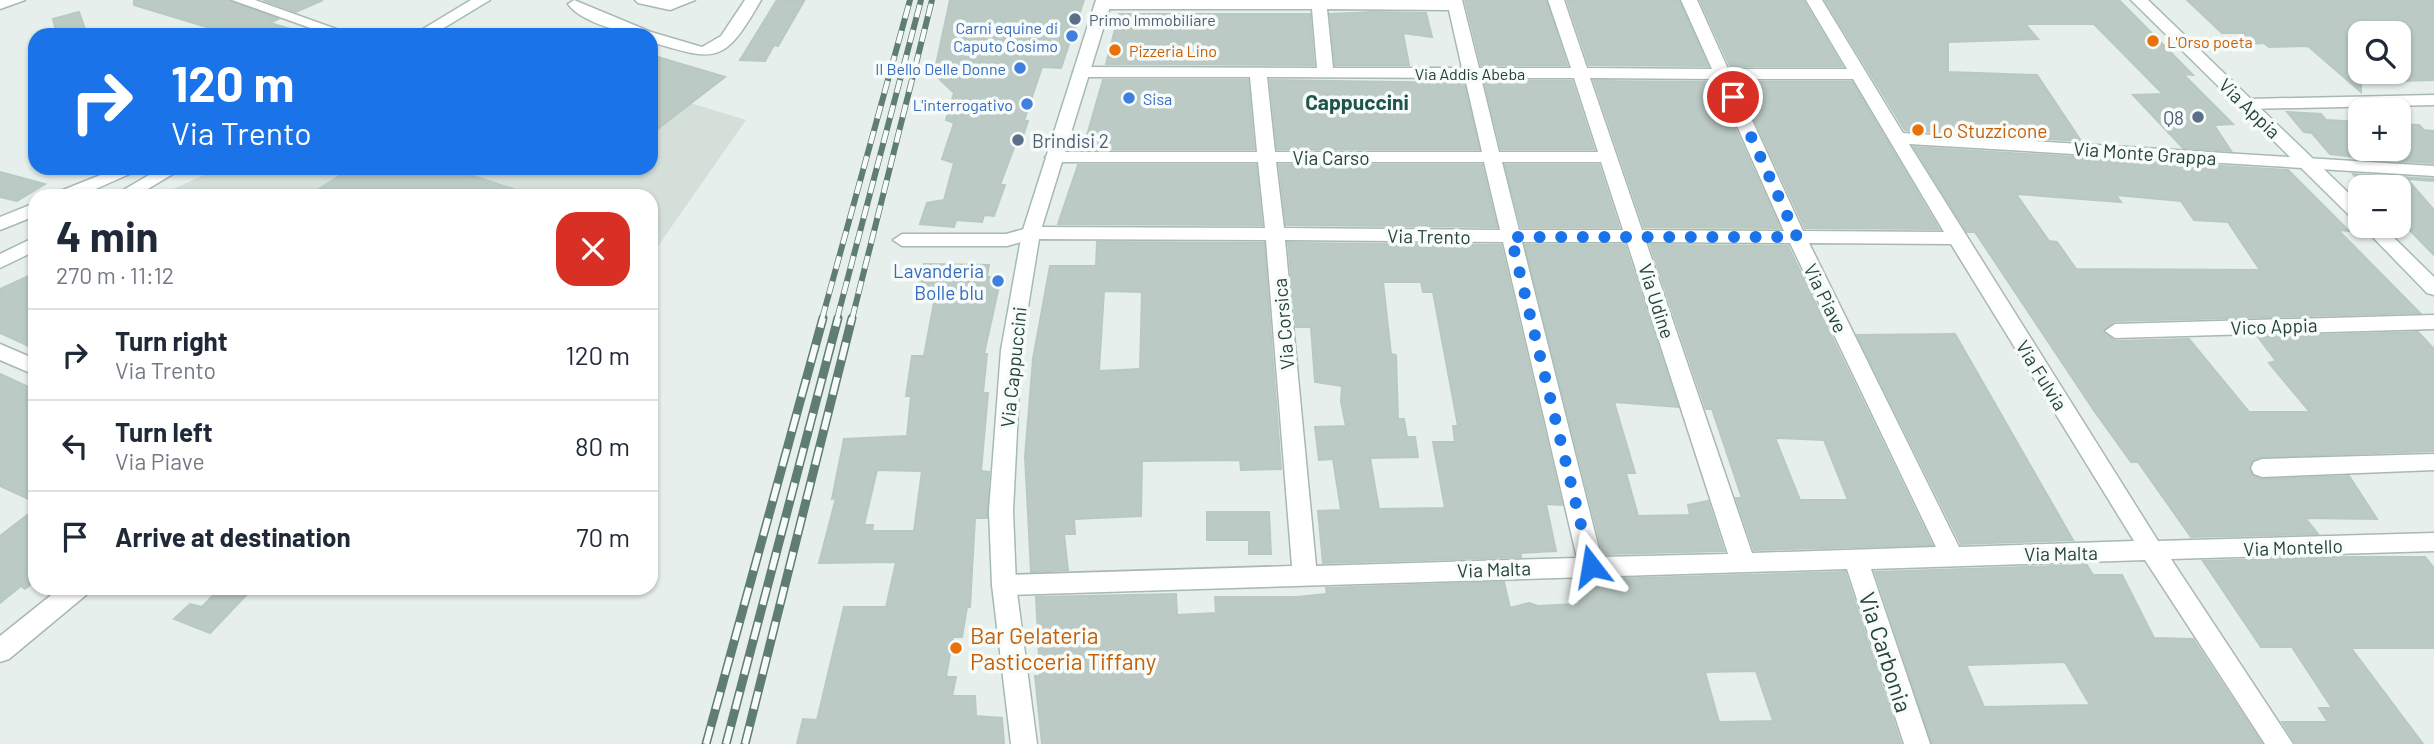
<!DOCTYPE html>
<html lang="en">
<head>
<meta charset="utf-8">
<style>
	body { margin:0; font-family:Barlow,sans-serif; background:#f6f6f7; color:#1f2937; height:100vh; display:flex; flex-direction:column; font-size:26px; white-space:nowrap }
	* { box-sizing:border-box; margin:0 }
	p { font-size:23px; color:#747a83 }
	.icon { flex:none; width:38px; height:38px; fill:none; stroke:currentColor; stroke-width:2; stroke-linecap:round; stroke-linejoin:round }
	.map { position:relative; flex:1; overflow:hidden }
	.drawer { position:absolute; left:28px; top:189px; width:630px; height:406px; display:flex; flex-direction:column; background:#fff; border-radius:21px; box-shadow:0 2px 5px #0004 }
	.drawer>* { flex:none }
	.guide { position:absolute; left:28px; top:28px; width:630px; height:147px; border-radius:21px; box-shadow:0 2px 5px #0004; background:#1a73e8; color:#fff; overflow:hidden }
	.fabs { position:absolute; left:2348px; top:21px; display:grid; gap:14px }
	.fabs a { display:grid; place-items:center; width:63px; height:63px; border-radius:14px; background:#fff; box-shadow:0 2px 5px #0004; font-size:35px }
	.pin { position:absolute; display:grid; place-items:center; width:60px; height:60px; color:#fff; margin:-30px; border:4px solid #fff; border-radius:50%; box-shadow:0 2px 7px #0007 }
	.me { position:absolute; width:77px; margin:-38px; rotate:346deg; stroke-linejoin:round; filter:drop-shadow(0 0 5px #0008) }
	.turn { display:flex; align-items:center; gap:24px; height:147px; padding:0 28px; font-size:32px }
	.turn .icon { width:91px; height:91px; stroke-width:2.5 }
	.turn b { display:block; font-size:49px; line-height:60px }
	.round { display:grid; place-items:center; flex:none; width:74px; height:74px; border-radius:21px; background:#f6f6f7 }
	.head { display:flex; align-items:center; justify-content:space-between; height:119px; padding:0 28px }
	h1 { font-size:42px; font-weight:700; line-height:52px }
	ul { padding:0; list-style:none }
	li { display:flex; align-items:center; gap:21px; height:91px; padding:0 28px; border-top:2px solid #e0e1e3 }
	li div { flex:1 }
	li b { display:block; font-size:26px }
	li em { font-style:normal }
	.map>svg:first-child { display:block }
</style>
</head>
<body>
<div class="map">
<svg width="2434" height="744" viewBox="0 0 2434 744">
	<rect width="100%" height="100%" fill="#e6efeb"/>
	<path fill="#d4dfda" d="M651,91L746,120L651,256V196H183L173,189L220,168H651Z"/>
	<g fill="#bbcac4" stroke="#b8c9c2" stroke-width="2" fill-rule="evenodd">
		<path d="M134,0H229L278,19L270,23L294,30V35H233L134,5Z"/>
		<path d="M263,0H323L296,12Z"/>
		<path d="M777,0L804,1L778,46L774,45L765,61L740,60Z"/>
		<path d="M950,0H1084L1061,68L1042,67L1024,121H1028L1020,145H1015L1000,185H1005L994,216L984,215L982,222L956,220L954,227L920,224L927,203L944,200L954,163L942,159L954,123L946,120L954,93L934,74Z"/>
		<path d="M1465,0H1546L1567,65H1481Z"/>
		<path d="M1567,0H1679L1708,66L1589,65Z"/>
		<path d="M1700,0H1803L1842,66H1730Z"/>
		<path d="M1825,0H2119L2193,75L2183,74L2233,124L2214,125L2231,151L2183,148L2133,95L2163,94L2094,24H2025L2038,39L1948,42V72L2037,75L2081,141L1905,130Z"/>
		<path d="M2187,0H2434V80L2399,81V33H2361V92L2308,46L2269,47L2264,43L2251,44L2244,33H2222Z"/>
		<path d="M79,12L87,35H57L53,19Z"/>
		<path d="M1373,12L1426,13L1432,37L1403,33L1409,65H1335L1330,14Z"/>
		<path d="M1119,14H1310L1314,65L1106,64Z"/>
		<path d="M651,55L725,77L651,134Z"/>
		<path d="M1103,80H1248L1254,149H1083Z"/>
		<path d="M1270,80L1464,83L1479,149H1277Z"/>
		<path d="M1484,81H1572L1594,149H1501Z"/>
		<path d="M1594,81L1714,82L1780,228L1644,227Z"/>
		<path d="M1737,82H1852L1939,229L1805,228Z"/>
		<path d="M2287,112L2321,114L2326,120L2361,122V150L2369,159L2330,154L2312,133L2304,132Z"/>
		<path d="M2399,124L2419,125L2424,130L2434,131V163L2399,161Z"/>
		<path d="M1914,147L2288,170L2349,231L2338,230L2420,313L2115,321L2102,331L2115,341L2189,339L2249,412H2310L2269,363L2276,361L2258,337L2418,332L2434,349V451L2261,457L2253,460L2249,467L2252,475L2261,479L2349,476L2377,519L2305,518L2318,534L2191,537L2138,462H2131L2095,412L1975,232H1967ZM2016,194L2121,202L2116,195L2181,201L2194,220L2228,222L2260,270L2076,269L2057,242L2049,241Z"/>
		<path d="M1078,165H1256L1262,225L1058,224Z"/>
		<path d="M1279,165H1482L1497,227L1286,225Z"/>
		<path d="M1505,165H1599L1619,227H1521Z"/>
		<path d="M352,168H449L522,192V196H308Z"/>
		<path d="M0,172L45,184L17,201L0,197Z"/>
		<path d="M2353,174L2383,176L2394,187H2364Z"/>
		<path d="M2399,177L2434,179V181L2407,179L2434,210V255L2399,219Z"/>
		<path d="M1097,242L1264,243L1281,469L1241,470L1240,460L1142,461L1141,516L1074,519L1075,534H1064L1068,570L1031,572L1025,457L1033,359L1050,266H1096ZM1104,291L1142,292L1140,369L1099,371Z"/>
		<path d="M1288,243L1501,245L1562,505L1546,504L1556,551L1520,553L1521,557L1323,563L1318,511L1341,510L1333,459L1319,460L1315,427L1346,426L1341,402L1342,386L1315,382L1311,327H1296ZM1383,282H1421L1423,292H1433L1458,426H1453L1455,442H1433L1445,508L1379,509L1370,458L1418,457L1415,437H1407L1404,419H1398L1396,355L1391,354Z"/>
		<path d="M1525,245H1625L1678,407L1614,402L1635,473H1626L1638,516L1690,515L1688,505L1708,501L1724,551L1603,554Z"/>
		<path d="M1650,245L1788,246L1932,545L1754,550L1736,498H1742L1712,409H1706ZM1775,438L1824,440L1848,500H1800Z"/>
		<path d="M924,264L989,265L987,277H1001L984,354H987L983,393H988L981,471L989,472L987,518H975L970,607H967L962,637H953L946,677H956L952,696H975L976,716L1002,718L1004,744H797L803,719L817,720L844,607H886L896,562L819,563L836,498L832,499L844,439L907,436L911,396H906L912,356H924L935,297L934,294L916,295ZM877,470L922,471L914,531H872L873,525H864Z"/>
		<path d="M35,273V349L0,333V289Z"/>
		<path d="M1955,334L2006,423L2073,540L1961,544L1857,335Z"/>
		<path d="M0,374L35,390V502L0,486Z"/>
		<path d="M35,509V581L25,589L21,586L0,603V536Z"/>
		<path d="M1207,512H1269L1271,554H1249V540H1207Z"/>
		<path d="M2335,557H2425L2434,568V648H2351L2423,744H2296L2282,722H2328L2319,708H2332L2292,647H2261L2203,561Z"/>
		<path d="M2087,565L2093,575H2122L2154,638L2193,639L2262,744H1932L1875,572ZM2065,662L2090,705L1984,707L1966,665Z"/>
		<path d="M1845,572L1901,744H1042L1035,676H1040L1036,597L1176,594L1177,615L1216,613L1215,597H1296L1327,594L1326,588L1504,582L1510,608L1529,603L1538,606L1579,604L1573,580ZM1756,671L1773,721L1719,722L1705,672Z"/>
		<path d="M220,588H253L210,633L174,619L190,604L202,607Z"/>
	</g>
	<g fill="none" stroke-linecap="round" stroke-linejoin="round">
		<g stroke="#a8b8b2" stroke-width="3">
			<g id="street">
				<path d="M0,0H25L0,9Z"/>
				<path d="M232,0H255L353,35H330Z"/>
				<path d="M574,0L651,32L702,47L721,36L745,0H761C724,64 718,62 651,42V35C628,35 581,23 568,4Z"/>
				<path d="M635,0H695L670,10L638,3Z"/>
				<path d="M1101,0H1462L1479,68H1571L1548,0H1564L1587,68L1712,69L1681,0H1697L1728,69H1847L1806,0H1822L1903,133L2434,166V176L1909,144L2158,541L2434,533V551L2171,559L2293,744H2265L2145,560L1871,569L1930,744H1904L1847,569L1004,595L995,592L992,585L995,578L1004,575L1292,566L1266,240L1032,239L1007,246H902L893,240L902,234H1006L1031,227L1265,228L1258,162H1054L1045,157L1054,152H1257L1250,77H1081L1073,72L1081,67L1317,68L1312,9H1103L1095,4ZM1327,9L1449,10L1462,68H1333ZM1267,77L1465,78L1482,152H1275ZM1481,78H1574L1598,152H1499ZM1590,78L1716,79L1784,231L1642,230ZM1733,79H1853L1944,232L1803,231ZM1276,162H1484L1500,230L1284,228ZM1502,162H1601L1623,230H1519ZM1285,240L1503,242L1577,558L1316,566ZM1522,242H1627L1728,554L1601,557ZM1646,242L1790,243L1936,547L1752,553ZM1809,243L1951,244L2134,541L1959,547Z"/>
				<path d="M2434,95V105L2247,109L2239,104L2247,99Z"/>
				<path d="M118,168H143L80,196H55L58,192Z"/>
				<path d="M35,203V216L0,230V217Z"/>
				<path d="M2434,315V329L2115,338L2105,331L2115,324Z"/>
				<path d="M0,344L35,359V375L0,360Z"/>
				<path d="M2434,454V470L2262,477L2254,474L2251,468L2254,462L2262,459Z"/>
				<path d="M60,588H89L86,595L9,659L0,662V636Z"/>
			</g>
		</g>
		<g stroke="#a4bbb3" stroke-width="3">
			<g id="secondary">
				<path d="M471,0H490L432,35H413Z"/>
				<path d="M1096,0H1112L1040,233L1021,350L1013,511L1016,585L1037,744H1011L992,585L989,511L1001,350L1022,233Z"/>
				<path d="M2131,0H2148L2361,205V222L2354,220Z"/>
				<path d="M161,168H183L136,196H113Z"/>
				<path d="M2362,226H2382L2434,277V295L2427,293Z"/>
				<path d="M35,237V251L0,268V254Z"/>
			</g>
		</g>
		<use href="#street" fill="#fff" fill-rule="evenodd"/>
		<use href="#secondary" fill="#fff" fill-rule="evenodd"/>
		<g stroke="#5f7d75" stroke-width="6">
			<g id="rail-far1">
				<path d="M822,319L910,0"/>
				<path d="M837,319L921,0"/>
				<path d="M852,319L932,0"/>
			</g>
		</g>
		<g stroke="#5f7d75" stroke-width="9">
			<g id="rail">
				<path d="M706,744L823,318"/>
				<path d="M726,744L838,318"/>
				<path d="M745,744L852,318"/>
			</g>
		</g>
		<use href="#rail-far1" stroke="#f7fbf9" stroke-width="4.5" stroke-dasharray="13" stroke-linecap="butt"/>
		<use href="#rail" stroke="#f7fbf9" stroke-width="6" stroke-dasharray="18" stroke-linecap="butt"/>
	</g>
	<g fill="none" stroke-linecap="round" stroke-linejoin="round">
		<path stroke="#1a73e8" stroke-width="12" stroke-dasharray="0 21.6" d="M1591,566L1511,237H1797L1733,97"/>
	</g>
	<g fill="#5c6f8a" stroke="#f7fbf9" stroke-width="2.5">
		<circle cx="1075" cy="19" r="7"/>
		<circle cx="2198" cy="117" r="7"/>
		<circle cx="1018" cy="140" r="7"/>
	</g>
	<g fill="#3f7fe0" stroke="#f7fbf9" stroke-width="2.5">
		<circle cx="1072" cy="36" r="7"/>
		<circle cx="1020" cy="68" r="7"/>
		<circle cx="1129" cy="98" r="7"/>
		<circle cx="1027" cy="104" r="7"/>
		<circle cx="998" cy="281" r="7"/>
	</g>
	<g fill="#e8710a" stroke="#f7fbf9" stroke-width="2.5">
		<circle cx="2153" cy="41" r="7"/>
		<circle cx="1115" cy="50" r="7"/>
		<circle cx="1918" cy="130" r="7"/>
		<circle cx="956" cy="648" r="7"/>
	</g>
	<g text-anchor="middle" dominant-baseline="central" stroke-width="7" stroke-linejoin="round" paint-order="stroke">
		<g font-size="16" fill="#4e5e75" stroke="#f7fbf9" text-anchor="start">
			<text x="1089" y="19">Primo Immobiliare</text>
		</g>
		<g font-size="16" fill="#366cbe" stroke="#f7fbf9" text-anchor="end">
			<text x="1058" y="27">Carni equine di<tspan x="1058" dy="18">Caputo Cosimo</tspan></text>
			<text x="1006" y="68">Il Bello Delle Donne</text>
			<text x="1143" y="98" text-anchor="start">Sisa</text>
			<text x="1013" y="104">L'interrogativo</text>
		</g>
		<g font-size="16" fill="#c56008" stroke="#f7fbf9" text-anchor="start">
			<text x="2167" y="41">L'Orso poeta</text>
			<text x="1129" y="50">Pizzeria Lino</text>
		</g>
		<g font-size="16" fill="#24423a" stroke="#f7fbf9">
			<text x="1470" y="73">Via Addis Abeba</text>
		</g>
		<g font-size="19" fill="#24423a" stroke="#f7fbf9">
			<text transform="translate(2250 108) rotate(44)">Via Appia</text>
			<text transform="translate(2145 153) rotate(4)">Via Monte Grappa</text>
			<text x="1331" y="157">Via Carso</text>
			<text transform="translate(1429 236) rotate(1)">Via Trento</text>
			<text transform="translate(1826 298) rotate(64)">Via Piave</text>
			<text transform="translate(1657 301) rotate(72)">Via Udine</text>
			<text transform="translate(1283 324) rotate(-95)">Via Corsica</text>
			<text transform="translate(2274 326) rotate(-2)">Vico Appia</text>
			<text transform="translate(1013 367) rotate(-84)">Via Cappuccini</text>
			<text transform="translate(2042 375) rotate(58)">Via Fulvia</text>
			<text transform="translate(2293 547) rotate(-2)">Via Montello</text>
			<text transform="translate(2061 553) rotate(-1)">Via Malta</text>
			<text transform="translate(1494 569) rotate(-2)">Via Malta</text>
		</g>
		<g font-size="19" fill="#4e5e75" stroke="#f7fbf9" text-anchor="end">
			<text x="2184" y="117">Q8</text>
			<text x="1032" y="140" text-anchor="start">Brindisi 2</text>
		</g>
		<g font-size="19" fill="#c56008" stroke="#f7fbf9" text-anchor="start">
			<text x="1932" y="130">Lo Stuzzicone</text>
		</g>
		<g font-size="19" fill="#366cbe" stroke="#f7fbf9" text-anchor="end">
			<text x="984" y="270">Lavanderia<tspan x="984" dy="22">Bolle blu</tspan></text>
		</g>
		<g font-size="21" font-weight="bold" fill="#1f5548" stroke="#f7fbf9">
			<text x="1357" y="101">Cappuccini</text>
		</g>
		<g font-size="23" fill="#c56008" stroke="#f7fbf9" text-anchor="start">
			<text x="970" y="635">Bar Gelateria<tspan x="970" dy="26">Pasticceria Tiffany</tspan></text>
		</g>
		<g font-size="23" fill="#24423a" stroke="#f7fbf9">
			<text transform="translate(1886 652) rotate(72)">Via Carbonia</text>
		</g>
	</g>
</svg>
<div class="fabs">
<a><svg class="icon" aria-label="search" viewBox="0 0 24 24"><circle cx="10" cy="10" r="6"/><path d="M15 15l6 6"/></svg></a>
<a>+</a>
<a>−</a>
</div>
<div class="pin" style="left:1733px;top:97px;background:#d93025"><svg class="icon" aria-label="arrive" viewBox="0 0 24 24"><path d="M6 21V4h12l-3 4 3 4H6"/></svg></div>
<svg class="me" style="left:1591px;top:566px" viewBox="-20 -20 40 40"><path d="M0-17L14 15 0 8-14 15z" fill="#1a73e8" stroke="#fff" stroke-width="4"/></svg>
<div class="guide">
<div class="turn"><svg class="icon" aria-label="right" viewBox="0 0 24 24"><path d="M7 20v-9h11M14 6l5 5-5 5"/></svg><div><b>120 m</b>Via Trento</div></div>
</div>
<section class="drawer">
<div class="head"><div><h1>4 min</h1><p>270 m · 11:12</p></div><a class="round" style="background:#d93025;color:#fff"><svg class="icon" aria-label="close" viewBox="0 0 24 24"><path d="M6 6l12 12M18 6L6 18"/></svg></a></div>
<ul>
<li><svg class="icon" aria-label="right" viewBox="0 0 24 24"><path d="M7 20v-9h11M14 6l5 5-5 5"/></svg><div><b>Turn right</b><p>Via Trento</p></div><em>120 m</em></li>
<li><svg class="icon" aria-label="left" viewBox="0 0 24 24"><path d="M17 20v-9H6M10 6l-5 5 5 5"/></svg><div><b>Turn left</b><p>Via Piave</p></div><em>80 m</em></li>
<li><svg class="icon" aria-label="arrive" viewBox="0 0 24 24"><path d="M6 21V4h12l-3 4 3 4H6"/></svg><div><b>Arrive at destination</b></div><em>70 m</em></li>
</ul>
</section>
</div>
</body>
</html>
